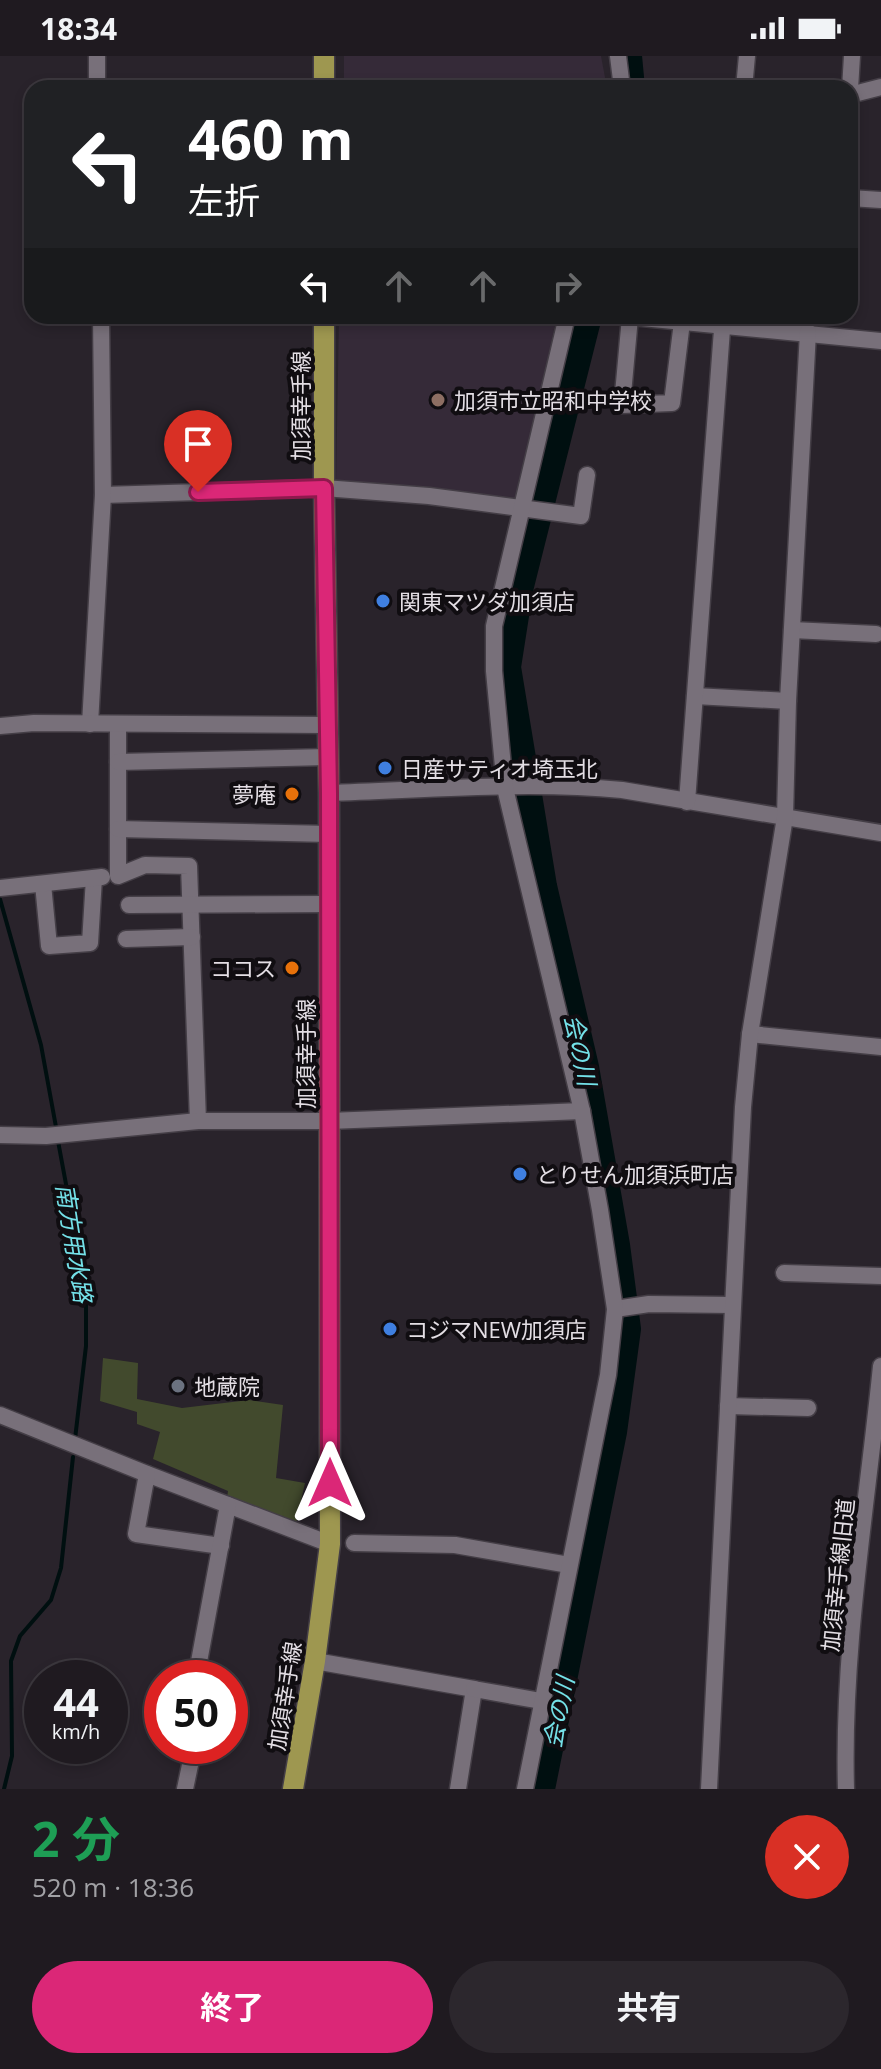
<!DOCTYPE html>
<html lang="ja">
<head>
<meta charset="utf-8">
<style>
	body { margin:0; font-family:"Open Sans","Noto Sans JP",sans-serif; background:#2c272d; color:#f1f3f6; height:100vh; display:flex; flex-direction:column; font-size:30px; white-space:nowrap }
	* { box-sizing:border-box; margin:0 }
	p { font-size:26px; color:#a1a1a5 }
	.icon { flex:none; width:44px; height:44px; fill:none; stroke:currentColor; stroke-width:2; stroke-linecap:round; stroke-linejoin:round }
	.map { position:relative; height:1733px; overflow:hidden }
	.details { display:flex; flex-direction:column; background:#1f1a20; flex:1 }
	.details>* { flex:none }
	.top-card { position:absolute; left:24px; top:24px; width:834px; height:244px; border-radius:24px; box-shadow:0 4px 12px #0003,0 0 0 2px #3c383e; background:#202124; color:#fff; overflow:hidden }
	.speed { position:absolute; left:24px; top:1604px; display:flex; gap:16px; font-size:40px; font-weight:700; text-align:center }
	.speed>* { display:grid; place-content:center; width:104px; height:104px; border-radius:50%; background:#1f1a20; box-shadow:0 4px 12px #0003,0 0 0 2px #3c383e; line-height:1 }
	.speed small { font-size:20px; font-weight:400 }
	.speed .limit { border:12px solid #d22; background:#fff; color:#111 }
	.pin { position:absolute; display:grid; place-items:center; width:68px; height:68px; color:#fff; margin:-82px -34px; border-radius:50% 50% 50% 0; rotate:-45deg; box-shadow:0 0 8px #0007 }
	.pin .icon { rotate:45deg }
	.me { position:absolute; width:88px; margin:-44px; rotate:0deg; stroke-linejoin:round; filter:drop-shadow(0 0 6px #0008) }
	.turn { display:flex; align-items:center; gap:28px; height:168px; padding:0 32px; font-size:36px }
	.turn .icon { width:104px; height:104px; stroke-width:2.5 }
	.turn b { display:block; font-size:56px; line-height:68px }
	.lanes { display:flex; align-items:center; height:76px; padding:0 32px; background:#0003; justify-content:center; gap:40px; direction:ltr }
	.lanes .off { opacity:.35 }
	.round { display:grid; place-items:center; flex:none; width:84px; height:84px; border-radius:42px; background:#2c272d }
	.head { display:flex; align-items:center; justify-content:space-between; height:136px; padding:0 32px }
	h1 { font-size:48px; font-weight:700; line-height:60px; color:#1e9e55 }
	.primary-button { display:flex; gap:16px; margin-top:auto; padding:16px 32px }
	.primary-button a { flex:1; height:92px; border-radius:48px; background:#db2777; color:#fff; font-size:32px; font-weight:700; line-height:92px; text-align:center }
	.primary-button a+a { background:#2c272d; color:#f1f3f6 }
	.status { display:flex; justify-content:space-between; align-items:center; height:56px; padding:0 40px; background:#1f1a20; direction:ltr }
	.status svg { height:22px; fill:currentColor }
	.map>svg:first-child { display:block }
</style>
</head>
<body>
<div class="status"><b>18:34</b><svg viewBox="0 0 49 12"><path d="M0 12V9h3v3zM5 12V6h3v6zM10 12V3h3v9zM15 12V0h3v12zM26 1h20v11H26zM47 4h2v5h-2z"/></svg></div>
<div class="map">
<svg width="881" height="1733" viewBox="0 0 881 1733">
	<rect width="100%" height="100%" fill="#29232b"/>
	<g fill="#352a38">
		<path d="M344,0H601L607,32H344Z"/>
		<path d="M339,260H557L517,444L336,428Z"/>
	</g>
	<path fill="#424a2d" d="M103,1302L138,1307L137,1343L182,1352L249,1344L283,1349L276,1422L305,1427L296,1467L227,1442L228,1435L153,1403L160,1376L137,1368V1356L100,1345Z"/>
	<g fill="none" stroke-linecap="round" stroke-linejoin="round">
		<g stroke="#000f10" stroke-width="4">
			<path d="M0,843L41,989L56,1071"/>
			<path d="M58,1085L86,1236V1290L75,1383"/>
			<path d="M4,1733L12,1700L11,1605L20,1580L51,1544L61,1512L73,1401"/>
		</g>
		<g stroke="#000f10" stroke-width="26">
			<path d="M629,0L632,32"/>
			<path d="M542,1733L614,1376L628,1273L617,1189L586,1011L544,830L508,611L520,534L589,260"/>
		</g>
		<g stroke="#443e46" stroke-width="19">
			<g id="minor">
				<path d="M97,0V32"/>
				<path d="M618,0L622,32"/>
				<path d="M744,32L747,0"/>
				<path d="M850,33L852,0"/>
				<path d="M850,39L881,31"/>
				<path d="M850,142L881,144"/>
				<path d="M621,260L881,285"/>
				<path d="M630,261L622,349L672,347L682,266"/>
				<path d="M103,439L324,432L429,440L581,460L587,419"/>
				<path d="M792,574L876,578"/>
				<path d="M695,640L788,645"/>
				<path d="M90,668L103,439L101,260"/>
				<path d="M118,668V820L145,809L189,810L198,1065"/>
				<path d="M0,670L34,667L326,669"/>
				<path d="M118,706L327,701"/>
				<path d="M329,737C426,734 525,725 622,734L881,777"/>
				<path d="M687,746L723,260"/>
				<path d="M118,773L329,778"/>
				<path d="M43,828L49,890L90,887L94,822"/>
				<path d="M0,832L102,821"/>
				<path d="M129,849L329,848"/>
				<path d="M126,883L192,881"/>
				<path d="M750,978L881,991"/>
				<path d="M0,1079L46,1080L198,1065H329L582,1055"/>
				<path d="M784,1217L881,1220"/>
				<path d="M615,1253L649,1248L732,1249"/>
				<path d="M728,1350L808,1352"/>
				<path d="M0,1359L147,1418L330,1488"/>
				<path d="M147,1418L136,1478L221,1490"/>
				<path d="M354,1487L455,1489L569,1509"/>
				<path d="M315,1605L474,1633L458,1733"/>
				<path d="M196,1622L228,1449"/>
				<path d="M474,1633L541,1645"/>
				<path d="M185,1733L194,1690"/>
				<path d="M525,1733L608,1319L615,1253L600,1154L582,1055L505,732L494,615V570L567,260"/>
				<path d="M709,1733L743,1051L750,978L785,761L788,645L808,276"/>
				<path d="M846,1733C842,1592 867,1451 881,1310"/>
			</g>
		</g>
		<g stroke="#443e46" stroke-width="23">
			<g id="major">
				<path d="M324,32V0"/>
				<path d="M293,1733L315,1605L330,1488L329,737L324,432V260"/>
			</g>
		</g>
		<use href="#minor" stroke="#78707a" stroke-width="16"/>
		<use href="#major" stroke="#9e9750" stroke-width="20"/>
	</g>
	<g fill="none" stroke-linecap="round" stroke-linejoin="round">
		<g stroke="#8e194d" stroke-width="20">
			<path id="route" d="M198,436L324,432L329,737L330,1427"/>
		</g>
		<use href="#route" stroke="#db2777" stroke-width="14"/>
	</g>
	<circle fill="#8d6e63" stroke="#100d11" stroke-width="3" cx="438" cy="344" r="8"/>
	<g fill="#3f7fe0" stroke="#100d11" stroke-width="3">
		<circle cx="383" cy="545" r="8"/>
		<circle cx="385" cy="712" r="8"/>
		<circle cx="520" cy="1118" r="8"/>
		<circle cx="390" cy="1273" r="8"/>
	</g>
	<g fill="#e8710a" stroke="#100d11" stroke-width="3">
		<circle cx="292" cy="738" r="8"/>
		<circle cx="292" cy="912" r="8"/>
	</g>
	<circle fill="#6b7280" stroke="#100d11" stroke-width="3" cx="178" cy="1330" r="8"/>
	<g text-anchor="middle" dominant-baseline="central" stroke-width="8" stroke-linejoin="round" paint-order="stroke">
		<g font-size="22" fill="#e3dee4" stroke="#100d11" text-anchor="start">
			<text x="454" y="344">加須市立昭和中学校</text>
			<text x="399" y="545">関東マツダ加須店</text>
			<text x="401" y="712">日産サティオ埼玉北</text>
			<text x="276" y="738" text-anchor="end">夢庵</text>
			<text x="276" y="912" text-anchor="end">ココス</text>
			<text x="536" y="1118">とりせん加須浜町店</text>
			<text x="406" y="1273">コジマNEW加須店</text>
			<text x="194" y="1330">地蔵院</text>
		</g>
		<g font-size="22" fill="#e3dee4" stroke="#100d11">
			<text transform="translate(300 350) rotate(-90)">加須幸手線</text>
			<text transform="translate(305 998) rotate(-90)">加須幸手線</text>
			<text transform="translate(837 1519) rotate(-84)">加須幸手線旧道</text>
			<text transform="translate(284 1640) rotate(-81)">加須幸手線</text>
		</g>
		<g font-size="24" font-style="italic" fill="#74e1e8" stroke="#100d11">
			<text transform="translate(581 994) rotate(78)">会の川</text>
			<text transform="translate(75 1187) rotate(81)">南方用水路</text>
			<text transform="translate(558 1656) rotate(-79)">会の川</text>
		</g>
	</g>
</svg>
<div class="speed"><div>44<small>km/h</small></div><div class="limit">50</div></div>
<div class="pin" style="left:198px;top:436px;background:#d93025"><svg class="icon" aria-label="arrive" viewBox="0 0 24 24"><path d="M6 21V4h12l-3 4 3 4H6"/></svg></div>
<svg class="me" style="left:330px;top:1427px" viewBox="-20 -20 40 40"><path d="M0-17L14 15 0 8-14 15z" fill="#db2777" stroke="#fff" stroke-width="4"/></svg>
<div class="top-card">
<div class="turn"><svg class="icon" aria-label="left" viewBox="0 0 24 24"><path d="M17 20v-9H6M10 6l-5 5 5 5"/></svg><div><b>460 m</b>左折</div></div>
<div class="lanes"><svg class="icon" aria-label="left" viewBox="0 0 24 24"><path d="M17 20v-9H6M10 6l-5 5 5 5"/></svg><svg class="icon off" aria-label="ahead" viewBox="0 0 24 24"><path d="M12 20V5M6 11l6-6 6 6"/></svg><svg class="icon off" aria-label="ahead" viewBox="0 0 24 24"><path d="M12 20V5M6 11l6-6 6 6"/></svg><svg class="icon off" aria-label="right" viewBox="0 0 24 24"><path d="M7 20v-9h11M14 6l5 5-5 5"/></svg></div>
</div>
</div>
<section class="details">
<div class="head"><div><h1>2 分</h1><p>520 m · 18:36</p></div><a class="round" style="background:#d93025;color:#fff"><svg class="icon" aria-label="close" viewBox="0 0 24 24"><path d="M6 6l12 12M18 6L6 18"/></svg></a></div>
<div class="primary-button"><a>終了</a><a>共有</a></div>
</section>
</body>
</html>
